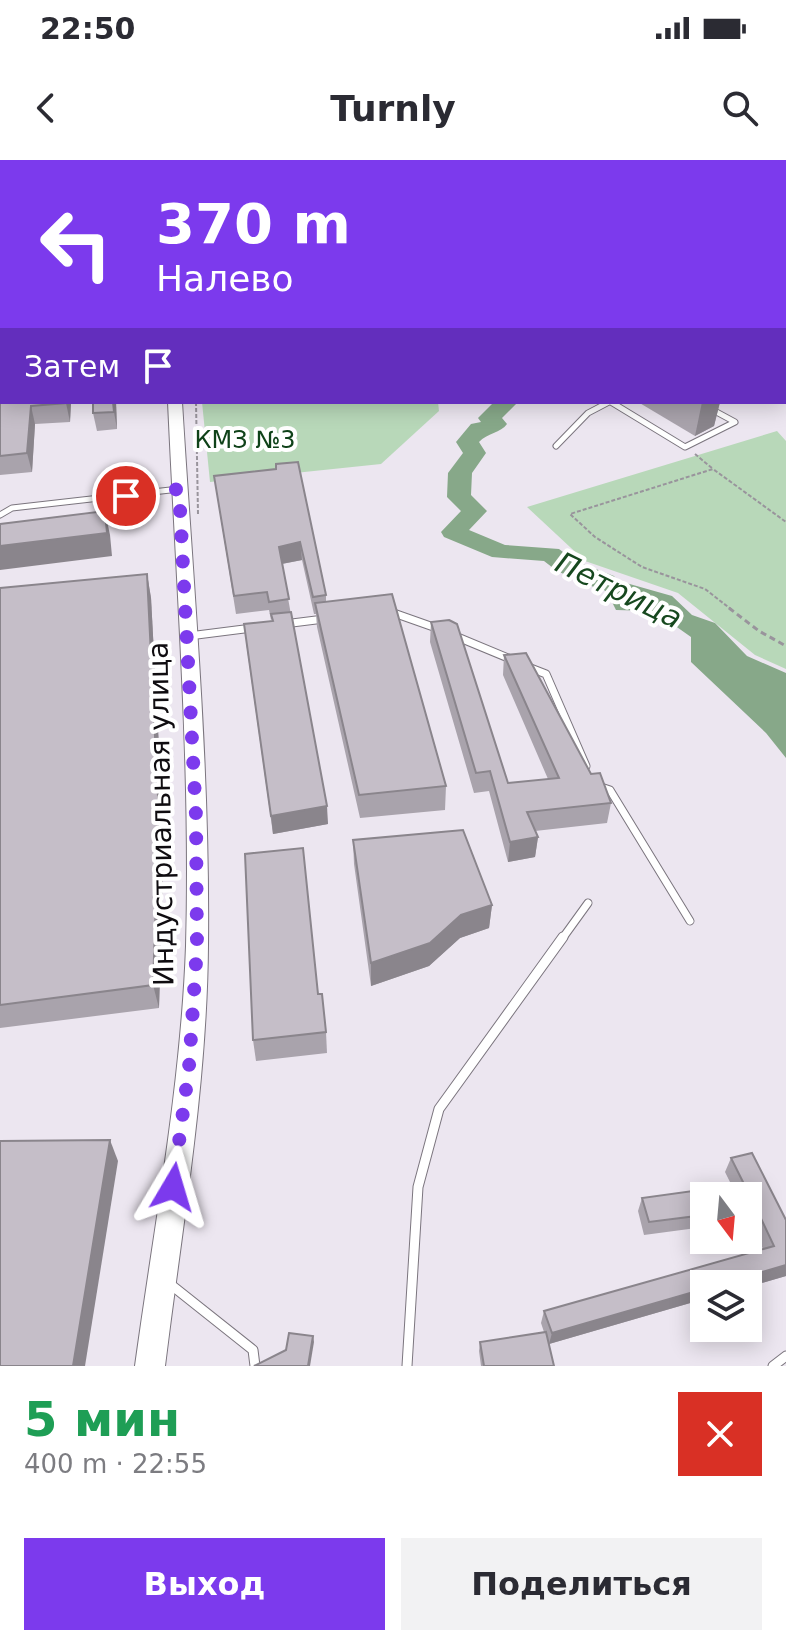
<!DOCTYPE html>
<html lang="ru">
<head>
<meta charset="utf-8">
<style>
	body { margin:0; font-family:"DejaVu Sans",sans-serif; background:#f2f2f3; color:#2b2b33; height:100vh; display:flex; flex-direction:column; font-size:30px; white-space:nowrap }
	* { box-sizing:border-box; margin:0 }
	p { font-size:26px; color:#7c7c81 }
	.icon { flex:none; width:44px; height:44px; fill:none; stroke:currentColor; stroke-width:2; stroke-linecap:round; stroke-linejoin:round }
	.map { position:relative; height:1206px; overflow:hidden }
	.sheet { display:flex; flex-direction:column; background:#fff; flex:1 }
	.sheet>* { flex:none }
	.hud { position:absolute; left:0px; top:0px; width:786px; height:244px; box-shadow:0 4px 20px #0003; background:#7c3aed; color:#fff; overflow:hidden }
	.needle { width:52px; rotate:164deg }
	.controls { position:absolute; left:690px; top:1022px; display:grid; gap:16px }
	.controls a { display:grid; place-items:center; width:72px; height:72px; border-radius:0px; background:#fff; box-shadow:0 4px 20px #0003; font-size:40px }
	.pin { position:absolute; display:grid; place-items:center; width:68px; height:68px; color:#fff; margin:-34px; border:4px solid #fff; border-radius:50%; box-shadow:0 2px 8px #0007 }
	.me { position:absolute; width:88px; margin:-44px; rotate:7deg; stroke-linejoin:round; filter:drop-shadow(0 0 6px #0008) }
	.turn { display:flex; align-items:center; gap:28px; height:168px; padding:0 24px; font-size:36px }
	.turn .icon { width:104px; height:104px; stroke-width:2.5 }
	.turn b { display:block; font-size:56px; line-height:68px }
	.then { display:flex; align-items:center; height:76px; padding:0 24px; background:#0003; gap:16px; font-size:30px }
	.round { display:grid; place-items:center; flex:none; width:84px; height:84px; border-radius:0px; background:#f2f2f3 }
	.overview { display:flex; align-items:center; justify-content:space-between; height:136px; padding:0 24px }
	h1 { font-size:48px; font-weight:700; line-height:60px; color:#1e9e55 }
	.button { display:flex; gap:16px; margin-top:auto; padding:16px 24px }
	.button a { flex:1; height:92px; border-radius:0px; background:#7c3aed; color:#fff; font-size:32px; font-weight:700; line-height:92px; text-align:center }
	.button a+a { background:#f2f2f3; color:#2b2b33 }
	.status { display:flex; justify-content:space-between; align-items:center; height:56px; padding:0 40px; background:#fff; direction:ltr }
	.status svg { height:22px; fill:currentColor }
	header { display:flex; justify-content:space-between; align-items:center; height:104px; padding:0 24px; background:#fff; font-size:36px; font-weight:700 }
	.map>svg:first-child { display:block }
</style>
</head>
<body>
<div class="status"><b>22:50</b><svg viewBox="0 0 49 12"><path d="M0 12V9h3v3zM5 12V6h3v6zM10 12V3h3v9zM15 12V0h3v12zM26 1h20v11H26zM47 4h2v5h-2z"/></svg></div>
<header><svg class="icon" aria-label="back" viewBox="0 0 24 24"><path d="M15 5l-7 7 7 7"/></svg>Turnly<svg class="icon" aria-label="search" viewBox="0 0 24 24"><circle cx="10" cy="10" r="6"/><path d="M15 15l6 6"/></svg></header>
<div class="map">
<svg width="786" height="1206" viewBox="0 0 786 1206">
	<rect width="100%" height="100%" fill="#ece6f0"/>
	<g fill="#b8d8b9">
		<path d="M202,242H438L439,251L381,304L210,322Z"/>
		<path d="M777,271L786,281V509L755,495L678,433L585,401L527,347Z"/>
	</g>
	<path fill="#87a889" d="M566,406L672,436L692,455L715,463L747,496L786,513V598L766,573L691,502V477L654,451L616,450L607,432Z"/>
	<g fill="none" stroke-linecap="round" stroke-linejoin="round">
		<g fill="#87a889" fill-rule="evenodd">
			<path d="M560,0H580L582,2H562Z"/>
			<path d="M494,242H518L502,258L507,264C501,273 487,273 479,282L486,293L472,313L471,335L487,351L469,370L505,385L559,389L575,401L614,416L618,422L614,428H596L557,411L544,401L492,397L444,377L441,372L461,351L447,337L448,313L463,293L456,282L471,264L481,262L478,258Z"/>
		</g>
		<g stroke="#7b757e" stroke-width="5">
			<path id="service-far3" d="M0,14L2,9"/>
		</g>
		<g stroke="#7b757e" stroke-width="7">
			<g id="service-far2">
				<path d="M611,242L685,287L735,262L698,242"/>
				<path d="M556,286L588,253L609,242"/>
				<path d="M0,355L12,348L179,329"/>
			</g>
		</g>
		<g stroke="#7b757e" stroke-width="9">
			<g id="service-far1">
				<path d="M388,451L439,469"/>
				<path d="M284,464L324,459"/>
				<path d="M189,476L252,468"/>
				<path d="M455,476L513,500"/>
				<path d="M528,507L546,514L586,606"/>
				<path d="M598,626L610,630L690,761"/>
				<path d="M562,779L588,743"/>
			</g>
		</g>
		<g stroke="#7b757e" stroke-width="11">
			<g id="service">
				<path d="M170,1124L253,1190L255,1206"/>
				<path d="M407,1206L418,1027L439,949L563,777"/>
				<path d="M773,1206L786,1196"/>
			</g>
		</g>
		<g stroke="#7b757e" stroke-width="2">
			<path id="minor" d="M784,111L786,112V119L784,118Z"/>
		</g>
		<g stroke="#7b757e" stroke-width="2">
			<rect id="tertiary" x="784" y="56" width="2" height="6"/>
		</g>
		<g stroke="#7b757e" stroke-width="2">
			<g id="secondary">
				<rect x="173" y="0" width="10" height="2"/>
				<path d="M168,242H182C193,423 210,604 208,785C207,926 182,1067 165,1206H135C154,1067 181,926 186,786C191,605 176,423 168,242Z"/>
			</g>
		</g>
		<g stroke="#99949c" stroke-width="2" stroke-dasharray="4 2" stroke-linecap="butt">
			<path d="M196,242L198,354"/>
			<path d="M695,294L713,309"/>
			<path d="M732,450L705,429L642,407L595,377L570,354L713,309L786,362"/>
		</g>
		<path stroke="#99949c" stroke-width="3" stroke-dasharray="6 4" stroke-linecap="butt" d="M729,448L759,471L786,486"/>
		<use href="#service-far3" stroke="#fff" stroke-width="4"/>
		<use href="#service-far2" stroke="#fff" stroke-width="5"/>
		<use href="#service-far1" stroke="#fff" stroke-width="7"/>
		<use href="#service" stroke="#fff" stroke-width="9"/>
		<use href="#minor" fill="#fff" fill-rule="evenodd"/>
		<use href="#tertiary" fill="#fff" fill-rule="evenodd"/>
		<use href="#secondary" fill="#fff" fill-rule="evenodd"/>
	</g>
	<g fill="#a9a3ac">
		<path d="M411,0H429V1L411,2Z"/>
		<path d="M665,0H717L716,2H665Z"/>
		<path d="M786,124V159L784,157V132Z"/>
		<path d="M0,216L2,242H71L70,262L35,264L32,312L0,315Z"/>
		<path d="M116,242L117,269L97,271L93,253Z"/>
		<path d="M638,242H720L714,266L695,276Z"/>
		<path d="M276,309L326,435V442L446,626L445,650L360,658L317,467L316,454H314L302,400L282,404L328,664L273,674L246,482L272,461V459L271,460L269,450L236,454L214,316Z"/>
		<path d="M147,414L151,438L164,681L159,848L0,868V428Z"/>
		<path d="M431,462L508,623L548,619L503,515L504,495L611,643L607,663L535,671L538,677L535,697L508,702L489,631L474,633L430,482Z"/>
		<path d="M353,680L492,745L489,768L460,778L429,806L371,826L354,704Z"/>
		<path d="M318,834L326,872L327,893L256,901L253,880Z"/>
		<path d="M752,993L786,1116L748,1127V1124H704V1139L549,1184L554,1206H481L479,1191L480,1182L544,1172L541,1163L544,1151L763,1089L749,1061H748V1036H704V1067L644,1075L638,1051L642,1038L732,1026L725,1012L731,998Z"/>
	</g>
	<g fill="#8a858c">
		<path d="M66,242H71L70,262L66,243Z"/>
		<path d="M113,242H116L117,269L114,252Z"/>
		<path d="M702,242H720L714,266L695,276Z"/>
		<path d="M31,246L35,264L32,312L27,293Z"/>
		<path d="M105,351L110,375L112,396L0,410V386Z"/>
		<path d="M300,382L302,400L281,404L279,387Z"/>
		<path d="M147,414L151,438L164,681L159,848L153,825Z"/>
		<path d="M327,646L328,664L273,674L271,656Z"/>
		<path d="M538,677L535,697L508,702L510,682Z"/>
		<path d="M492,745L489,768L460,778L429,806L371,826V803L461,755Z"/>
		<path d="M110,980L118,1001L85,1206H73Z"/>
		<path d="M786,1105V1116L748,1127V1124H721Z"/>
		<path d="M704,1129V1139L549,1184L552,1173Z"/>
		<path d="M313,1176L314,1182L310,1206H308Z"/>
	</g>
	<g fill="#c5bec8" stroke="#8a858c" stroke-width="2">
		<path d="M12,0H128V2H11Z"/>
		<path d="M209,0H233L232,2H209Z"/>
		<rect x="265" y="0" width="40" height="2"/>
		<path d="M342,0H364L365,2H342Z"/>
		<path d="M679,0H710L703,2H684Z"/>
		<path d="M1,205L2,242H66V243L31,246L27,293L0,296V216Z"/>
		<path d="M93,242H113L114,252L93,253Z"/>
		<path d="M298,302L326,435L313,437L300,382L279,387L289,439L269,442L267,432L234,436L214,316L276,309V304Z"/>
		<path d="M105,351L107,373L0,386V364Z"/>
		<path d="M147,414L159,657L153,825L0,845V428Z"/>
		<path d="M392,434L446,626L359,635L315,443Z"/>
		<path d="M291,452L327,646L271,656L244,464L273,461L271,454Z"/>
		<path d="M449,460L457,464L508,623L559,618L504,495L526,493L591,614L600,613L611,643L527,652L538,677L510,682L490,611L476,613L431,462Z"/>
		<path d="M463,670L492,745L461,755L430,783L371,803L353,680Z"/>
		<path d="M303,688L318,834H322L326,872L253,880L245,694Z"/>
		<path d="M110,980L73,1206H0V981Z"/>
		<path d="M752,993L786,1060V1105L721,1124H704V1129L552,1173L544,1151L774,1086L756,1048L748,1049V1036H704V1055L649,1062L642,1038L744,1024L731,998Z"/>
		<path d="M546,1172L554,1206H484L480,1182Z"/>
		<path d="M289,1173L313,1176L308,1206H254L286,1190Z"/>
	</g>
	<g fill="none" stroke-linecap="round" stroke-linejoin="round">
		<path stroke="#7c3aed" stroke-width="14" stroke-dasharray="0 25.2" d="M126,336L179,329L196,656L197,787L189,907L173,1027"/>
	</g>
	<g text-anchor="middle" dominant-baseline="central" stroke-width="8" stroke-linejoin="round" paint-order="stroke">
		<g font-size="24" fill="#0f4219" stroke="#fff">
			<text x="245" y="280">КМЗ №3</text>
		</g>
		<g font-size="28" fill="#0f0c10" stroke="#fff">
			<text transform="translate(161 654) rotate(-91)">Индустриальная улица</text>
		</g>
		<g font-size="30" font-style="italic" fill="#16481e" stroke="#fff">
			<text transform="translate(619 430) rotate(26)">Петрица</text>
		</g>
	</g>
</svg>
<div class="controls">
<a><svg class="needle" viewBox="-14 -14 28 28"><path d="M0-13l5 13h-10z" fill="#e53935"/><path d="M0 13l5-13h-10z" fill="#7c7c81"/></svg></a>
<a><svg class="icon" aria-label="layers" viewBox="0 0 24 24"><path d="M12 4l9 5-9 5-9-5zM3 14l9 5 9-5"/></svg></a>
</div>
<div class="pin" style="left:126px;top:336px;background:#d93025"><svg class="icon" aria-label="arrive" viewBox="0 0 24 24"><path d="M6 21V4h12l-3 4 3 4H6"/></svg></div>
<svg class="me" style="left:173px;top:1027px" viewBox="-20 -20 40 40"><path d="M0-17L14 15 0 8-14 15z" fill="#7c3aed" stroke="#fff" stroke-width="4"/></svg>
<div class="hud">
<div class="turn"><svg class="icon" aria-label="left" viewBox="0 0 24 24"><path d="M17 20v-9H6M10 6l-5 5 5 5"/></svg><div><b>370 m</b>Налево</div></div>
<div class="then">Затем<svg class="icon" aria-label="arrive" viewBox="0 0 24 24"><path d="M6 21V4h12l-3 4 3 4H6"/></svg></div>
</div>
</div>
<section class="sheet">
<div class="overview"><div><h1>5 мин</h1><p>400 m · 22:55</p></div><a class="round" style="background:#d93025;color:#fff"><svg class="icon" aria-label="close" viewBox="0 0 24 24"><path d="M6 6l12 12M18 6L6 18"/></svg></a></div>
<div class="button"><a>Выход</a><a>Поделиться</a></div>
</section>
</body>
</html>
